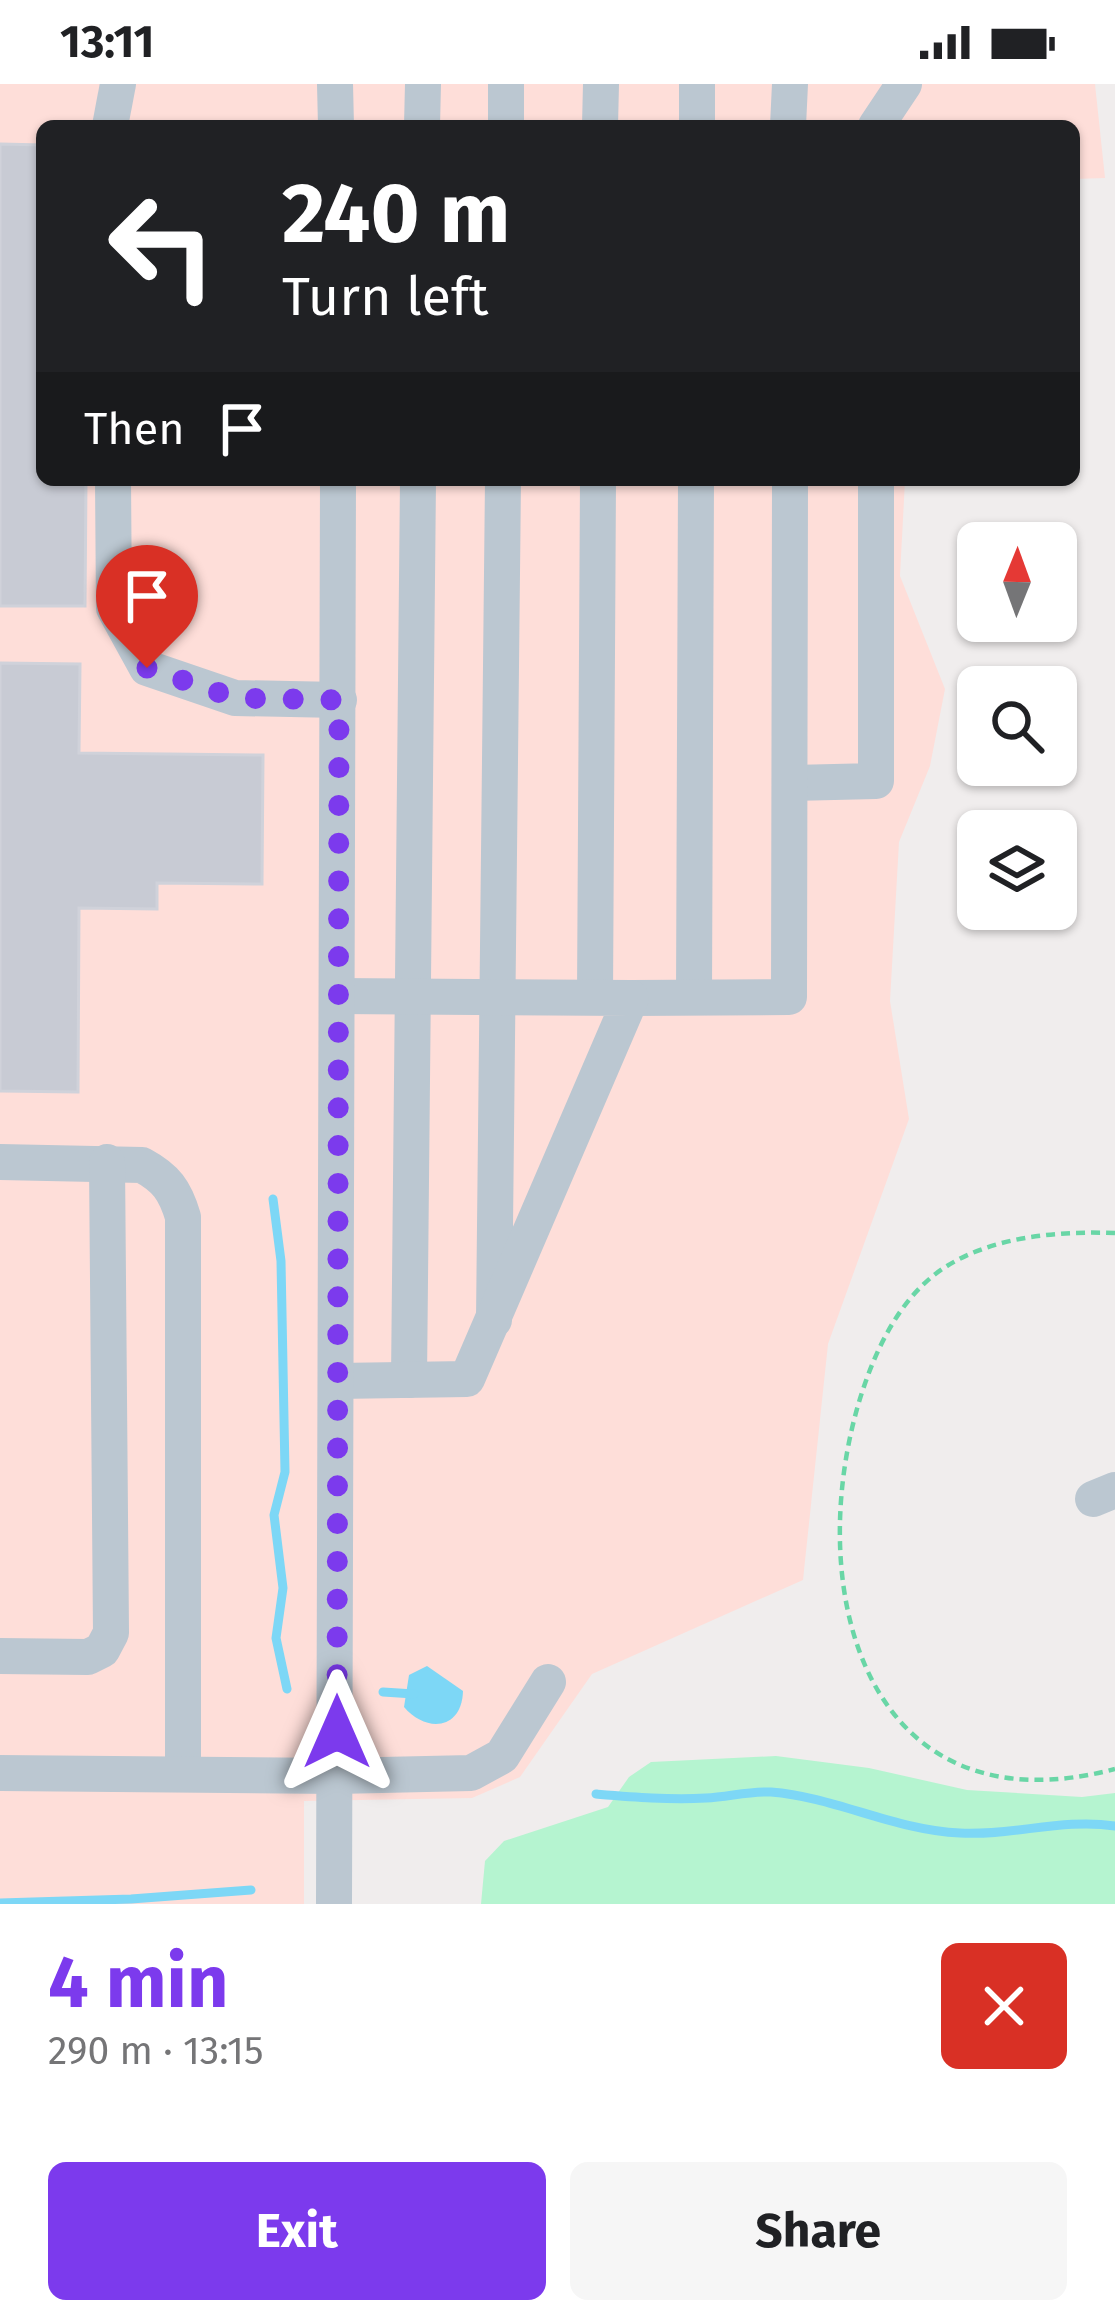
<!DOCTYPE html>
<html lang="en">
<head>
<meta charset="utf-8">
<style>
	body { margin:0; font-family:"Fira Sans",sans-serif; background:#f6f6f6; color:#202124; height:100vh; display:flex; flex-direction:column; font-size:45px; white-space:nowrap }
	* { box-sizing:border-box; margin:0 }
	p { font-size:39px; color:#757577 }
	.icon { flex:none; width:66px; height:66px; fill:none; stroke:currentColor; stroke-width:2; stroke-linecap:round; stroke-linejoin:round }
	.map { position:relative; height:1820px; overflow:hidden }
	.sheet { display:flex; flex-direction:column; background:#fff; flex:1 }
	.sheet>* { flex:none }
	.hud { position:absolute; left:36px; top:36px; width:1044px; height:366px; border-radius:18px; box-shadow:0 3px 9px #0004; background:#202124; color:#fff; overflow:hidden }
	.needle { width:78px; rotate:1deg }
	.tools { position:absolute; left:957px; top:438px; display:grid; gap:24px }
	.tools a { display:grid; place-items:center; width:120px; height:120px; border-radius:18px; background:#fff; box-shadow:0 3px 9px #0004; font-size:60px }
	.pin { position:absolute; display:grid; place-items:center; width:102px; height:102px; color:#fff; margin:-123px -51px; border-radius:50% 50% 50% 0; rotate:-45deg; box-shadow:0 0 12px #0007 }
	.pin .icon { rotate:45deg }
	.me { position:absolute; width:132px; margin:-66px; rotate:0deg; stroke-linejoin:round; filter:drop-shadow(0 0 9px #0008) }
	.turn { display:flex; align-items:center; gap:42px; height:252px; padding:0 48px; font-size:54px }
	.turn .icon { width:156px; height:156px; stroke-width:2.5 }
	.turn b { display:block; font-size:84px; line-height:102px }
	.then { display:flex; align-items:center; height:114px; padding:0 48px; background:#0003; gap:24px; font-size:45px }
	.round { display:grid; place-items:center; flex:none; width:126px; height:126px; border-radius:18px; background:#f6f6f6 }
	.overview { display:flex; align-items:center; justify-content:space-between; height:204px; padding:0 48px }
	h1 { font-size:72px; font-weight:700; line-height:90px; color:#7c3aed }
	.button { display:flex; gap:24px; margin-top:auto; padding:24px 48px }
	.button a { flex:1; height:138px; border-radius:18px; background:#7c3aed; color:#fff; font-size:48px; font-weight:700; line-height:138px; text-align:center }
	.button a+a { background:#f6f6f6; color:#202124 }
	.status { display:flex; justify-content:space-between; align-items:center; height:84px; padding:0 60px; background:#fff; direction:ltr }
	.status svg { height:33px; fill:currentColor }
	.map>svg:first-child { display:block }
</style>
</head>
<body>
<div class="status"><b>13:11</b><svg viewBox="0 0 49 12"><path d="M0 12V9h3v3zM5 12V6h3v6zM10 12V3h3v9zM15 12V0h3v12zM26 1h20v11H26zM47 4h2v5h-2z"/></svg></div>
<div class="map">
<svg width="1115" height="1820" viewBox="0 0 1115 1820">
	<rect width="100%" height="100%" fill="#f0eded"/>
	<path fill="#feded9" d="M0,0H1095L1105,94L1074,95V42H42V396H905L900,492L945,605L930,682L899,758L890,917L909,1035L828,1260L803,1496L592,1590L520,1693L472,1714L304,1717V1820H0Z"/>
	<path fill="#b5f4d0" d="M776,1672L869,1684L967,1706L1082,1713L1115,1709V1820H481L485,1777L504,1757L608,1723L629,1693L651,1678Z"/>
	<path fill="#7dd7f6" d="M427,1582L463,1607C462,1646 426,1649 404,1623L409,1591Z"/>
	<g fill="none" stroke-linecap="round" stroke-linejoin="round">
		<g stroke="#7dd7f6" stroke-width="9">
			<path d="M273,1115L281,1177L285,1388L274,1431L283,1504L276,1554L287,1605"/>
			<path d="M383,1608L414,1610"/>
			<path d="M596,1710C633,1713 669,1716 706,1714C728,1713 749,1707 771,1708C835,1713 894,1746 960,1749C1012,1752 1063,1734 1115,1742"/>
			<path d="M0,1819L131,1815L251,1806"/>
		</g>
	</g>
	<g fill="#c8cbd4" stroke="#d0d2da" stroke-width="3">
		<path d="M0,60L42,61V396H86L85,522H0Z"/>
		<path d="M0,579L80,580L79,669L263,671L262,800L157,799V825L79,824L78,1008L0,1007Z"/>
	</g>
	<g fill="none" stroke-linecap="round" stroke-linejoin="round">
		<path stroke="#69d6a6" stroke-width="4.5" stroke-dasharray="9 6" stroke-linecap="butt" d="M1115,1149C1059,1147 995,1152 947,1182C900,1211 874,1268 859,1318C802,1510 868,1750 1115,1685"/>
		<g stroke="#bbc7d1" stroke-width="36">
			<path d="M335,0L336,42"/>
			<path d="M110,42L118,0"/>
			<path d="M422,42L423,0"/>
			<path d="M506,42V0"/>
			<path d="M600,42L601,0"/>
			<path d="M697,42V0"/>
			<path d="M788,42L790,0"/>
			<path d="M876,42L904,0"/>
			<path d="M113,396L114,524L147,584L235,614L339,616"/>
			<path d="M792,699L876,697V396"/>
			<path d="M595,913L598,396"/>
			<path d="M694,913L696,396"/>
			<path d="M631,914L789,913L790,396"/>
			<path d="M0,1078L142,1081C166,1094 175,1106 183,1133V1690"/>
			<path d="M494,1236L503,396"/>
			<path d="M409,1296L418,396"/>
			<path d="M337,1297L467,1295L631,914L338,912"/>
			<path d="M1093,1415L1115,1406"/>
			<path d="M0,1572L88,1573L102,1566L111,1549L107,1078"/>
			<path d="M0,1689L337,1692L471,1689L502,1672L548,1598"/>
			<path d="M334,1820L338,396"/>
		</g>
	</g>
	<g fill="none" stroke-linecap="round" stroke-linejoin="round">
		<path stroke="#7c3aed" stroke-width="21" stroke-dasharray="0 37.8" d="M147,584L235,614L339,616L337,1648"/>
	</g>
</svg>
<div class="tools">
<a><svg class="needle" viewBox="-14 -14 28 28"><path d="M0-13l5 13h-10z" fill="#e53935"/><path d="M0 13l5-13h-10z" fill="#757577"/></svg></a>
<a><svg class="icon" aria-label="search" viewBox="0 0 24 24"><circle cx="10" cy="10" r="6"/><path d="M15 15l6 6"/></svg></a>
<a><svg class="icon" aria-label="layers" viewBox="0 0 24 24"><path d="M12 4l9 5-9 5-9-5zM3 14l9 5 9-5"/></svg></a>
</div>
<div class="pin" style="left:147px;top:584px;background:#d93025"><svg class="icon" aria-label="arrive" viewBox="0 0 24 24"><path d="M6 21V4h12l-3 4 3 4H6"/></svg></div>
<svg class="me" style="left:337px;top:1648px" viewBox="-20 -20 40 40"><path d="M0-17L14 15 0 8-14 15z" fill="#7c3aed" stroke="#fff" stroke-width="4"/></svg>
<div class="hud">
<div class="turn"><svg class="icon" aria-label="left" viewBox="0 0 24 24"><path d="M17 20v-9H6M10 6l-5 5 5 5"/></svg><div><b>240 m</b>Turn left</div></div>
<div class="then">Then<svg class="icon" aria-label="arrive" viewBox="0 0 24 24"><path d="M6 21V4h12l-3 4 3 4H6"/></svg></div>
</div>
</div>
<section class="sheet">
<div class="overview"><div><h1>4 min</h1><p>290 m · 13:15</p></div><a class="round" style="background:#d93025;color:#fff"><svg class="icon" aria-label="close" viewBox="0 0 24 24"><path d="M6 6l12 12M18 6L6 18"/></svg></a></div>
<div class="button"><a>Exit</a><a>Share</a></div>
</section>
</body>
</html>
